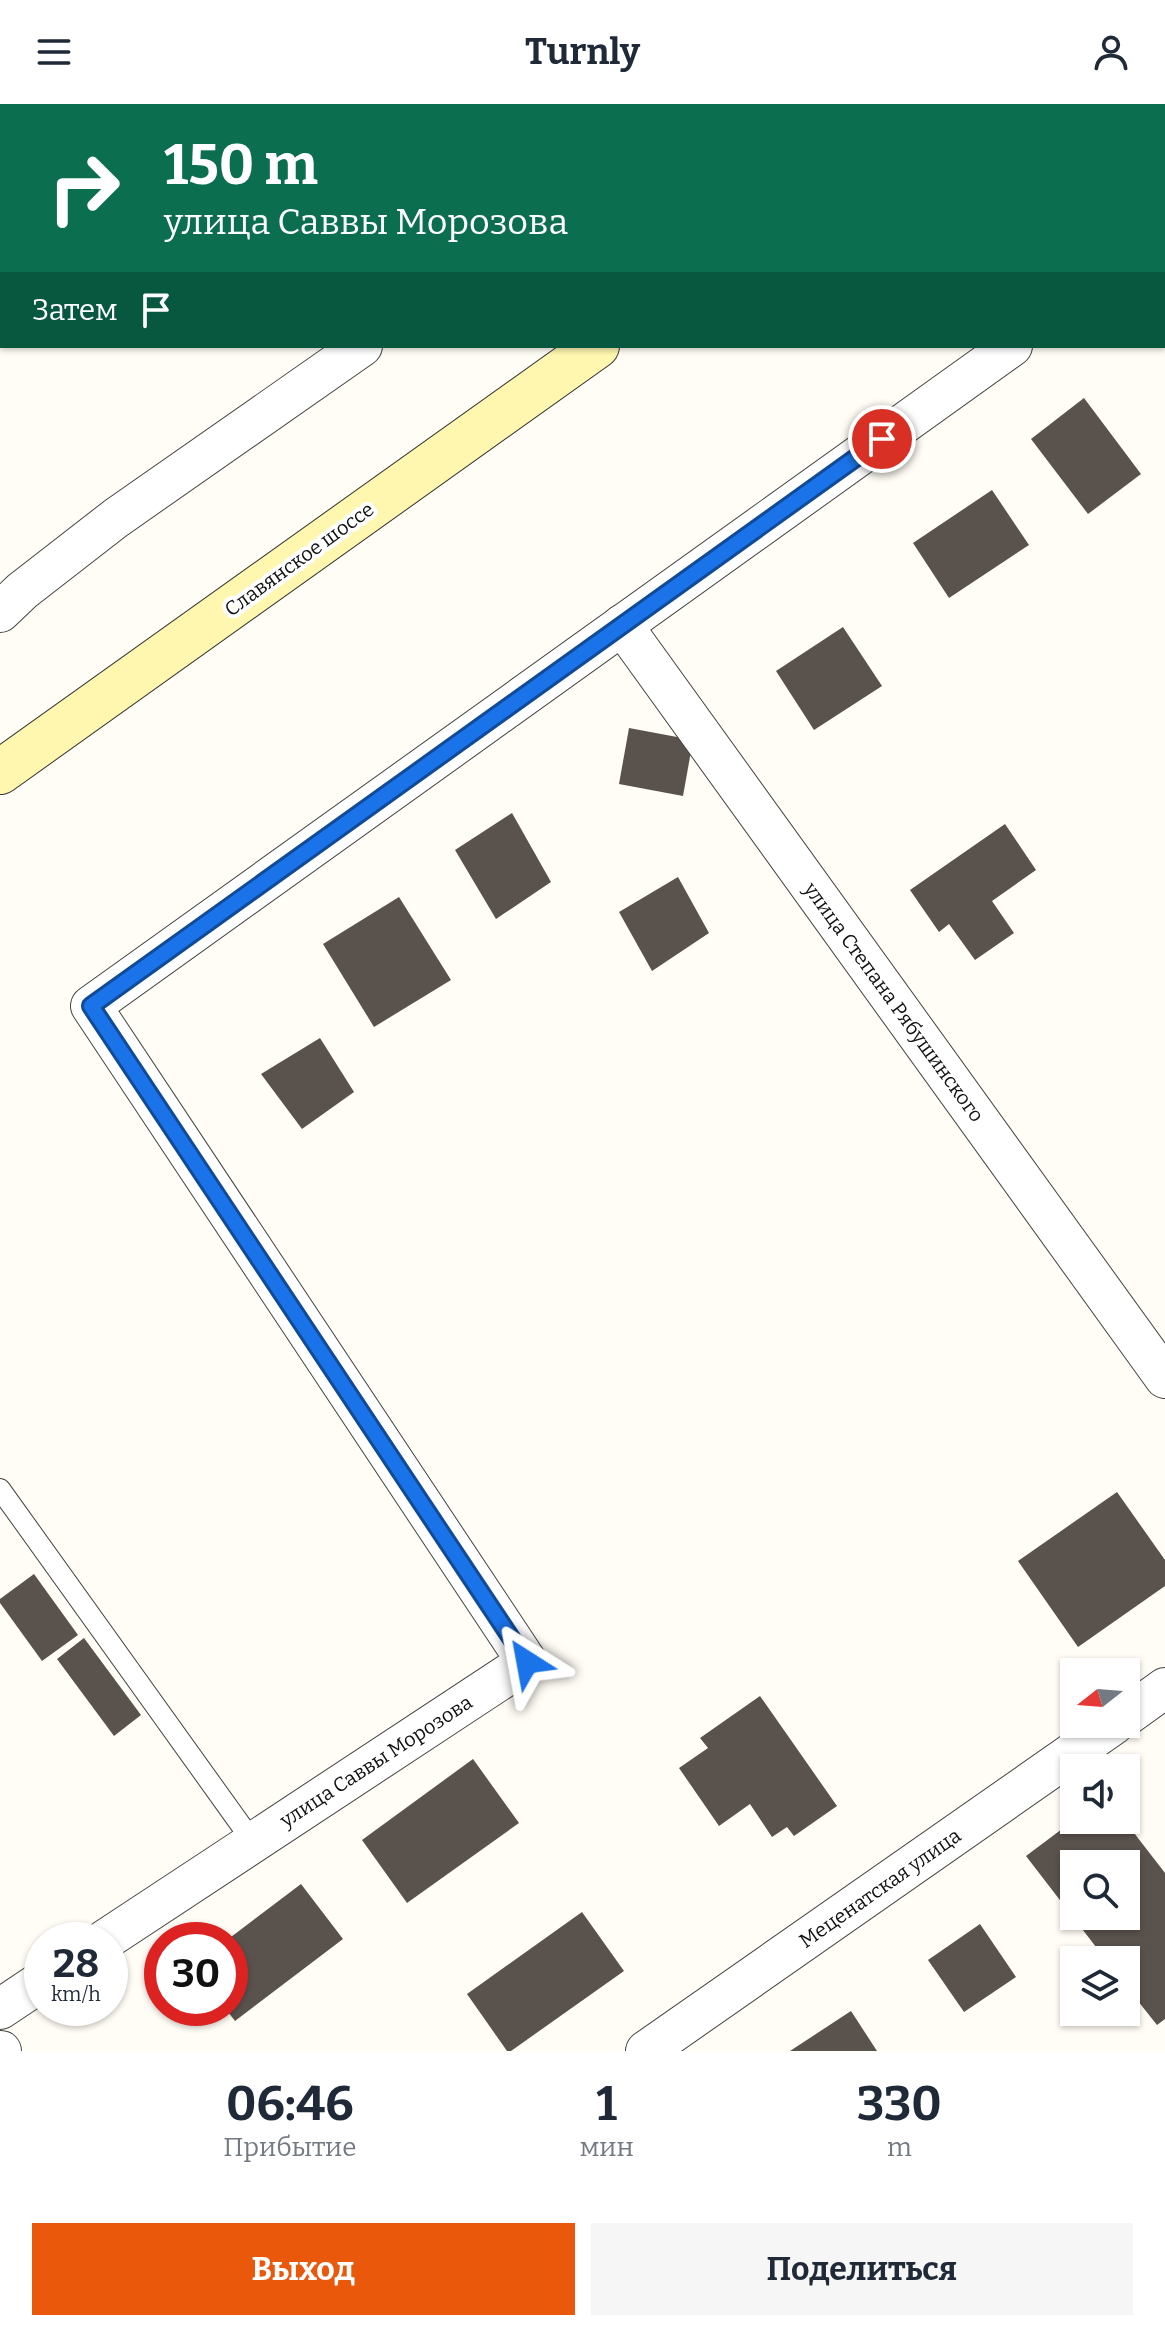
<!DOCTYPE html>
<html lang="ru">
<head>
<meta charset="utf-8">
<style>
	body { margin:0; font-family:Bitter,serif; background:#f6f6f7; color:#1f2937; height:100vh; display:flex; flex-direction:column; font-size:30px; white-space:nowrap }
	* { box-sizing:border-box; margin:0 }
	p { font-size:26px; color:#747a83 }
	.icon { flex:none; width:44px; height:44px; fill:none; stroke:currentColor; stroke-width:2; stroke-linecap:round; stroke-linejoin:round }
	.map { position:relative; height:1947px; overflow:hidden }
	.panel { display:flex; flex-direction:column; background:#fff; flex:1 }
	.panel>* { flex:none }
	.hud { position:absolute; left:0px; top:0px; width:1166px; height:244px; box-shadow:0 2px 6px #0004; background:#0b6e4f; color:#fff; overflow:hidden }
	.needle { width:52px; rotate:253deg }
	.tools { position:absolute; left:1060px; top:1554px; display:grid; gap:16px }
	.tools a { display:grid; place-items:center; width:80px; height:80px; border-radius:0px; background:#fff; box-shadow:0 2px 6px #0004; font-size:40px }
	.speed { position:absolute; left:24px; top:1818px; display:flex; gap:16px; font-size:40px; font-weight:700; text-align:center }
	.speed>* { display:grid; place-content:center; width:104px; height:104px; border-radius:50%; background:#fff; box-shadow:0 2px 6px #0004; line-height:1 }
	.speed small { font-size:20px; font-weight:400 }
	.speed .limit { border:12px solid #d22; background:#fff; color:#111 }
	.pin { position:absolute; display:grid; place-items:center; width:68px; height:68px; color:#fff; margin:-34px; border:4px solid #fff; border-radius:50%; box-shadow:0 2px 8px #0007 }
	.me { position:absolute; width:88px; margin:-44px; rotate:326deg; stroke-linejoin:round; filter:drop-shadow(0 0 6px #0008) }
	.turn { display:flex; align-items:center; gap:28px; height:168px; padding:0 32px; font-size:36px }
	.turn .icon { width:104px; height:104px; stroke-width:2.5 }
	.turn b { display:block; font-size:56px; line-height:68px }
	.then { display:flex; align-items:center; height:76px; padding:0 32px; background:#0003; gap:16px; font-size:30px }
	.eta { display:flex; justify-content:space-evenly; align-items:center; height:136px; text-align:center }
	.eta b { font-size:48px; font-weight:700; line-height:56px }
	.cta { display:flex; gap:16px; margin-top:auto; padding:16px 32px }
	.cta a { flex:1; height:92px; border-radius:0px; background:#ea580c; color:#fff; font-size:32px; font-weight:700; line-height:92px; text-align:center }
	.cta a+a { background:#f6f6f7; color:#1f2937 }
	header { display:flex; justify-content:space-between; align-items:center; height:104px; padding:0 32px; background:#fff; font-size:36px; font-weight:700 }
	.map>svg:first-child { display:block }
</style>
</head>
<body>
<header><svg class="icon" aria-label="menu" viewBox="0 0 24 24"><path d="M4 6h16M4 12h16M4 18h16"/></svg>Turnly<svg class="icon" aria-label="person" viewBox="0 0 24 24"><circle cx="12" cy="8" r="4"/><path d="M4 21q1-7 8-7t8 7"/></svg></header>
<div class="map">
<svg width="1165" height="1947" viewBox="0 0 1165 1947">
	<rect width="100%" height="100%" fill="#fffdf5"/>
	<g fill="#5a524d" fill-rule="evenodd">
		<path d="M1084,294L1141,370L1088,410L1031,335Z"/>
		<path d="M992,386L1029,441L949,494L913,439Z"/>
		<path d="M843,523L882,582L814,626L776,567Z"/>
		<path d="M629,624L693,636L683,692L619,680Z"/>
		<path d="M512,709L551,778L496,815L455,746Z"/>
		<path d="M1005,720L1036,766L992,797L1014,829L975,856L949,820L939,828L910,786Z"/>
		<path d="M678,773L709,829L652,867L619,808Z"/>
		<path d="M399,793L451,876L374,923L323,840Z"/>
		<path d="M320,934L354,988L302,1025L261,970Z"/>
		<path d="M1117,1388L1165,1456V1482L1078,1543L1018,1457Z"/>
		<path d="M34,1470L78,1531L42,1557L0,1499V1495Z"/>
		<path d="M84,1534L141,1611L114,1632L57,1555Z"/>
		<path d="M760,1592L837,1702L794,1732L787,1723L772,1733L750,1700L719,1722L679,1664L708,1644L700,1634Z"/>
		<path d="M473,1655L519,1719L407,1799L362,1736Z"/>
		<path d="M1074,1716H1124L1165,1769V1915L1157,1921L1126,1882V1856H1106L1026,1752ZM1074,1760H1126V1812H1074Z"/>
		<path d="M301,1780L343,1835L235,1917L225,1904H230V1836H227Z"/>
		<path d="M582,1808L624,1867L511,1947H507L467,1890Z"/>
		<path d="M980,1820L1016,1873L964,1908L928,1856Z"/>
		<path d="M851,1907L877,1947H790Z"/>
	</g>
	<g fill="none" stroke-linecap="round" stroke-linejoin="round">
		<g stroke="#444" stroke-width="22">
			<path id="service" d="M0,1385L253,1738"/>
		</g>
		<g stroke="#444" stroke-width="42">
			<g id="minor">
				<path d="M702,2L705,0"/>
				<path d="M1164,133L1165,132"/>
				<path d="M1164,205L1165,206"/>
				<path d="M0,508L22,487L116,414L362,242"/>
				<path d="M622,521L1165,1274"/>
				<path d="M1126,1612L1165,1584"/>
				<path d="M105,1836L527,1558L91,902L1012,242"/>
				<path d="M0,1905L42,1877"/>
				<path d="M0,1947H1"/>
				<path d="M646,1947L1114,1620"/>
			</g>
		</g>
		<g stroke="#333" stroke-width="46">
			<g id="secondary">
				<path d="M933,2L936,0"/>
				<path d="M0,668L597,242"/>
			</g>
		</g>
		<use href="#service" stroke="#fff" stroke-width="20"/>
		<use href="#minor" stroke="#fff" stroke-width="40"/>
		<use href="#secondary" stroke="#fff6b0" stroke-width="44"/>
	</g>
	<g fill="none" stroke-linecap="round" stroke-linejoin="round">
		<g stroke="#114b97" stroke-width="20">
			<path id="route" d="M527,1558L91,902L882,335"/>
		</g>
		<use href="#route" stroke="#1a73e8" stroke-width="14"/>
	</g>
	<g text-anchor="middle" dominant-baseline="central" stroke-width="8" stroke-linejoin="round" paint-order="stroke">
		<g font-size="20" fill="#111" stroke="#fff">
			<text transform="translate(299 455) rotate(-36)">Славянское шоссе</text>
			<text transform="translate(894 898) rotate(54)">улица Степана Рябушинского</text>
			<text transform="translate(376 1657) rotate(-33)">улица Саввы Морозова</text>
			<text transform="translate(880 1784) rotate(-35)">Меценатская улица</text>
		</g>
	</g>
</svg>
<div class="tools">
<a><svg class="needle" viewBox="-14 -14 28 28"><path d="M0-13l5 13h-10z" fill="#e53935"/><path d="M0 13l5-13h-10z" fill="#747a83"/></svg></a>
<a><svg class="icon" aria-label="sound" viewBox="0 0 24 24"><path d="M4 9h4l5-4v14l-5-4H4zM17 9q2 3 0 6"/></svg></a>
<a><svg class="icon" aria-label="search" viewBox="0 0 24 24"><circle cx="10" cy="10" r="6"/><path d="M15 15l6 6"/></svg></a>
<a><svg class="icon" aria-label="layers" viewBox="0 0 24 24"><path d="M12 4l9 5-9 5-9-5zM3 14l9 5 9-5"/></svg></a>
</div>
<div class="speed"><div>28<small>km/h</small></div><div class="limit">30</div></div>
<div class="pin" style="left:882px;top:335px;background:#d93025"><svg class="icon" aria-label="arrive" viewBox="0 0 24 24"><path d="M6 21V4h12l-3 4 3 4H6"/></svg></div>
<svg class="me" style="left:527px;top:1558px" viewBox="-20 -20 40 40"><path d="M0-17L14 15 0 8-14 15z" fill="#1a73e8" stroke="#fff" stroke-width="4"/></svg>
<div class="hud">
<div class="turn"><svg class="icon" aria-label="right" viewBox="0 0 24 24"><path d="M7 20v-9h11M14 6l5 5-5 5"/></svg><div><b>150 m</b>улица Саввы Морозова</div></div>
<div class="then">Затем<svg class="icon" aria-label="arrive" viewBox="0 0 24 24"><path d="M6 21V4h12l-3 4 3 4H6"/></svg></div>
</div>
</div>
<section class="panel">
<div class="eta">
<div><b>06:46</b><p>Прибытие</p></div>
<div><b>1</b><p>мин</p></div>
<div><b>330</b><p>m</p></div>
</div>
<div class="cta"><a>Выход</a><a>Поделиться</a></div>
</section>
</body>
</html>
